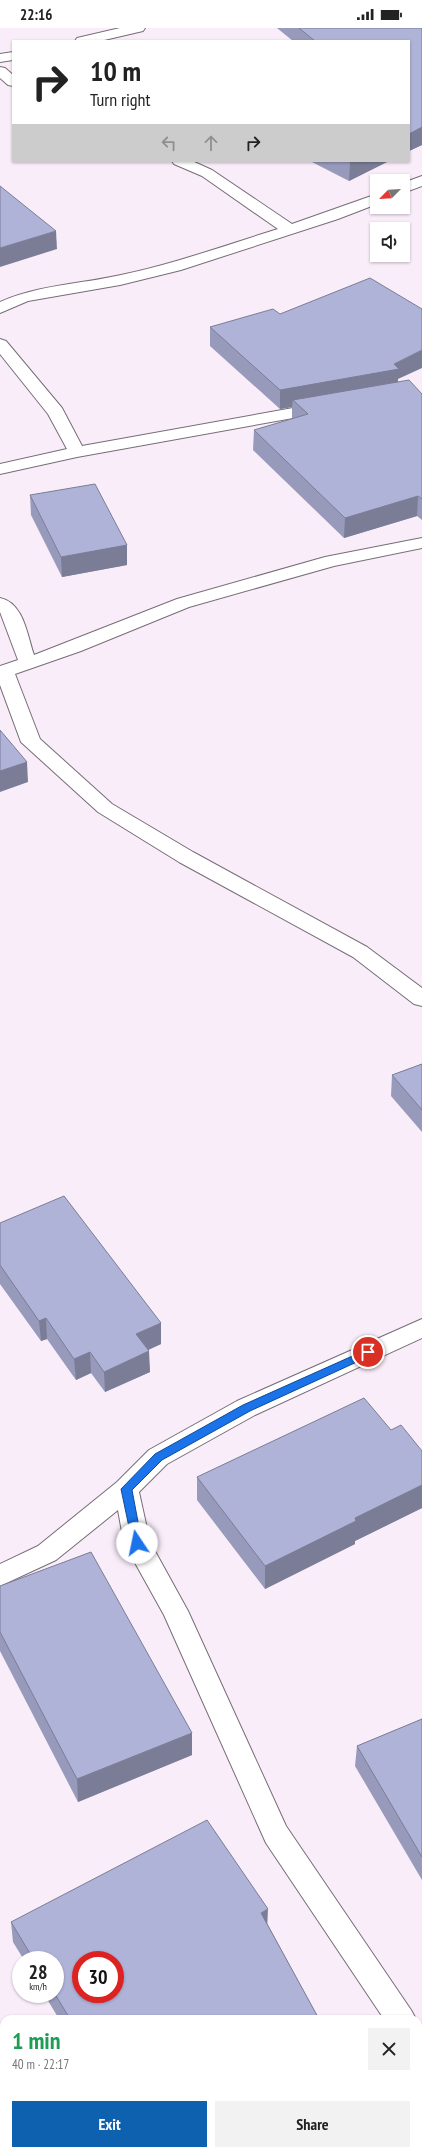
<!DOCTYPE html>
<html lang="en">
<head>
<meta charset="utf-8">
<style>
	body { margin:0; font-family:"PT Sans Narrow",sans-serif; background:#f2f2f2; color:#222; height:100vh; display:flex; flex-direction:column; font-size:15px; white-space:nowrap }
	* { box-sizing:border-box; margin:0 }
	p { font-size:13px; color:#767676 }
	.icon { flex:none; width:22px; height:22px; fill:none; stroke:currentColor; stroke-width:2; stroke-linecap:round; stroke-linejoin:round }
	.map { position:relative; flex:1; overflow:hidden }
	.sheet { position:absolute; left:0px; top:1987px; width:422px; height:140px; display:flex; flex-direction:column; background:#fff; border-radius:12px 12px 0 0; box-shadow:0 1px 3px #0004 }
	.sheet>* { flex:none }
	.top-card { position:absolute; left:12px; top:12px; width:398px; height:122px; border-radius:0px; box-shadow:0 1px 3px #0004; background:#fff; color:#222; overflow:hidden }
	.needle { width:26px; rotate:246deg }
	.tools { position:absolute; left:370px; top:146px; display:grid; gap:8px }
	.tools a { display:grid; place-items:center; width:40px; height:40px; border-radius:0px; background:#fff; box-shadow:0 1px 3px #0004; font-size:20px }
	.speed { position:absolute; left:12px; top:1923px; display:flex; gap:8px; font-size:20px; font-weight:700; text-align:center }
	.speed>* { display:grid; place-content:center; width:52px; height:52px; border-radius:50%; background:#fff; box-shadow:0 1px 3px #0004; line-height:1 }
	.speed small { font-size:10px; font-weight:400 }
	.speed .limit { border:6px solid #d22; background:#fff; color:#111 }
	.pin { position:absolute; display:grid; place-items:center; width:34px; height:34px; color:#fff; margin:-17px; border:2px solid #fff; border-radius:50%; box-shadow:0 1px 4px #0007 }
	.me { position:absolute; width:44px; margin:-22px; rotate:349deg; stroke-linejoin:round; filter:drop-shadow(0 0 3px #0008) }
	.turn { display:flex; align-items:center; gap:14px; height:84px; padding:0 12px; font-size:18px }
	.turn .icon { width:52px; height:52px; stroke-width:2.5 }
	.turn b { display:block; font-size:28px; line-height:34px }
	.lanes { display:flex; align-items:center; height:38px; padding:0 12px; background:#0003; justify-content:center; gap:20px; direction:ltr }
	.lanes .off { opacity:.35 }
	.round { display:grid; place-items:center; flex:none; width:42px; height:42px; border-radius:0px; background:#f2f2f2 }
	.head { display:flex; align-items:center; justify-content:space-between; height:68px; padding:0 12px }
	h1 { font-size:24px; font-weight:700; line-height:30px; color:#1e9e55 }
	.button { display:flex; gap:8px; margin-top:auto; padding:8px 12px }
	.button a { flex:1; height:46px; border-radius:0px; background:#0d61af; color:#fff; font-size:16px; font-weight:700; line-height:46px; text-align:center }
	.button a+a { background:#f2f2f2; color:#222 }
	.status { display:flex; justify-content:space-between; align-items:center; height:28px; padding:0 20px; background:#fff; direction:ltr }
	.status svg { height:11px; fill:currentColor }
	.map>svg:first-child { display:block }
</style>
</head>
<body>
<div class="status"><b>22:16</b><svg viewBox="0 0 49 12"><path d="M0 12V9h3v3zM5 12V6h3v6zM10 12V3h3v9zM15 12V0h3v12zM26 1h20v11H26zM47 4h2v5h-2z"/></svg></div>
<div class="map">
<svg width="422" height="2127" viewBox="0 0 422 2127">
	<rect width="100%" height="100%" fill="#f8edf9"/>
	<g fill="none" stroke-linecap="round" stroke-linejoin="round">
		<g stroke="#776d77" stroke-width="2">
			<g id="street">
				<path d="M120,0H145L143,3L100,13H75L77,10Z"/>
				<path d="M13,24V32L0,34V26Z"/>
				<path d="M0,39L5,40L13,47V58L8,57L0,50Z"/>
				<path d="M172,133H192L212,142L292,196L377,166V176L338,191L181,242L120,257L28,273L0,285V274C38,257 81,256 121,247C174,236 226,217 278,201L202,148L174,136Z"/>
				<path d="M422,148V158L403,165V155Z"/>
				<path d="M0,311L6,313L62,380L82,418L321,375L327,376L329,380L327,384L321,385L77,429L0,446V436L67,421L48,386L0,326Z"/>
				<path d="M422,510V520L334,538L189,579L81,623L15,646L40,711L112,776L193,824L367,919L422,960V978L414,976L353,929L179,834L98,784L21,714L0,657V638L18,632L0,584V570C24,575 27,607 34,627L177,571L325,529Z"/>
				<path d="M422,1291V1310L255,1387L167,1436L139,1464L150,1514L188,1583L286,1798L411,1982L416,1991H384L266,1815L164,1587L124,1515L118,1482L56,1532L0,1558V1536L38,1518L117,1454L149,1422L237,1373Z"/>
				<path d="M418,2002L422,2004V2036L418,2034Z"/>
				<path d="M422,2060V2090L418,2092V2062Z"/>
				<path d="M357,2123H389L387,2127H355Z"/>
			</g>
		</g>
		<use href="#street" fill="#fff" fill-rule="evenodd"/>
	</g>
	<g fill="#979aba">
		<path d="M277,0H422V117L409,123V13H293Z"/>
		<path d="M310,133H389L349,153Z"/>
		<path d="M280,286L398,351V354L422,366V492L417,488L344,510L253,422L254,402L292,391V379L280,381L210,318V299Z"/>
		<path d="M30,467L127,517V537L62,549L31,487Z"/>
		<path d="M422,1036V1104L391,1068L392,1047Z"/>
		<path d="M0,1195L161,1295V1316L148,1322L150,1344L105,1364L91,1345L76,1352L47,1311L41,1313L0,1256Z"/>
		<path d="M391,1402L422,1423V1480L355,1513V1516L265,1561L197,1472V1449Z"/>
		<path d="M0,1558L192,1705V1727L78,1774L0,1623Z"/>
		<path d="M422,1691V1852L355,1738L357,1718Z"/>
		<path d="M11,1894L268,1897L319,1991H59L44,1966H55V1932H24L13,1914Z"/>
		<path d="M123,2123H282L275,2127H125Z"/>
	</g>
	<g fill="#7b7d97">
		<path d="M422,99V117L409,123V106Z"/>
		<path d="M353,133H389L349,153L350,134Z"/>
		<path d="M56,203L57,221L0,239V220Z"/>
		<path d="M422,322V340L398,351V360L293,372L292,379L280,381V362L394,336Z"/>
		<path d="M418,468L417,488L344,510L345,490Z"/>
		<path d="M127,517V537L62,549L61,529Z"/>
		<path d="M27,734L28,754L0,764V743Z"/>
		<path d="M46,1290L47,1311L41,1313L39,1293Z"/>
		<path d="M161,1295V1316L137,1327L136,1306Z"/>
		<path d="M149,1323L150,1344L105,1364L104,1344Z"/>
		<path d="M90,1324L91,1345L76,1352L74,1331Z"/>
		<path d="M422,1457V1480L355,1513V1516L265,1561V1538L355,1490Z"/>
		<path d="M192,1705V1727L78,1774L77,1751Z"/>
		<path d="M268,1881L267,1902L261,1885Z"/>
		<path d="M261,2123H282L275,2127H261Z"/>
	</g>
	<g fill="#b0b3d8" stroke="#7b7d97" fill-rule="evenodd">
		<path d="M299,0H422V99L409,106V13H315Z"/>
		<path d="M0,158L56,203L0,220Z"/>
		<path d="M370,250L422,281V322L394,336L399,341L280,362L210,299L273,281L280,286Z"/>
		<path d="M409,352L422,366V471L418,468L345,490L254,402L308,386L293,372Z"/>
		<path d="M95,456L127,517L61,529L30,467Z"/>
		<path d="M0,702L27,734L0,743Z"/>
		<path d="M422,1036V1082L392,1047Z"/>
		<path d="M64,1168L161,1295L136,1306L149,1323L104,1344L90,1324L74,1331L46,1290L39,1293L0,1237V1195Z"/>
		<path d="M364,1370L391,1402L401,1397L422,1423V1457L355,1490L356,1493L265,1538L197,1449Z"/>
		<path d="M91,1524L192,1705L77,1751L0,1604V1558Z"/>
		<path d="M422,1691V1829L357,1718Z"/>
		<path d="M207,1792L268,1881L261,1885L319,1991H70L55,1966V1932H34L11,1894ZM81,1932H115V1966H81Z"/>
		<path d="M133,2123H266L269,2127H136Z"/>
	</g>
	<path fill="#1a73e8" stroke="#114b97" d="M368,1321L373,1324L372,1327L250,1383L162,1432L132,1462L142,1515L140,1518H133L121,1461L155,1426L243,1377Z"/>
</svg>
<div class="tools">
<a><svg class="needle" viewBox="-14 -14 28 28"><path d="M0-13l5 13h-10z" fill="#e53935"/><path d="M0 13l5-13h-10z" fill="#767676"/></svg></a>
<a><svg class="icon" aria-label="sound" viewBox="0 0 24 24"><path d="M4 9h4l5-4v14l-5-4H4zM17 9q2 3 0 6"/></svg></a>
</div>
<div class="speed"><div>28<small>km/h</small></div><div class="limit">30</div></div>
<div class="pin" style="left:368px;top:1324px;background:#d93025"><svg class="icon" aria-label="arrive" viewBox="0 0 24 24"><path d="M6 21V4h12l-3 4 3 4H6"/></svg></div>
<svg class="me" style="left:137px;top:1515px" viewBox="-20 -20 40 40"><circle r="19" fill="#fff"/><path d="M0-13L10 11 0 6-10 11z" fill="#1a73e8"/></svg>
<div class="top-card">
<div class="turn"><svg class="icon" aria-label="right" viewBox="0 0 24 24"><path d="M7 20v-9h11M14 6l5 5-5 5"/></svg><div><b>10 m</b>Turn right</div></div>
<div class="lanes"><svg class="icon off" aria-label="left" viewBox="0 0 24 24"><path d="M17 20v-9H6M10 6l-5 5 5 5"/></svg><svg class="icon off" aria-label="ahead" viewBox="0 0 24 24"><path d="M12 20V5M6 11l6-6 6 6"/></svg><svg class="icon" aria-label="right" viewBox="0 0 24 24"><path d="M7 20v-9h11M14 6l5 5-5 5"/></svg></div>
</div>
<section class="sheet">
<div class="head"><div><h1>1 min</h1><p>40 m · 22:17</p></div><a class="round"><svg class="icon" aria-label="close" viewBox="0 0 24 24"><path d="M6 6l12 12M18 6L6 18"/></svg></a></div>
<div class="button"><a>Exit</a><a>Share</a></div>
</section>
</div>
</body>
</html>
